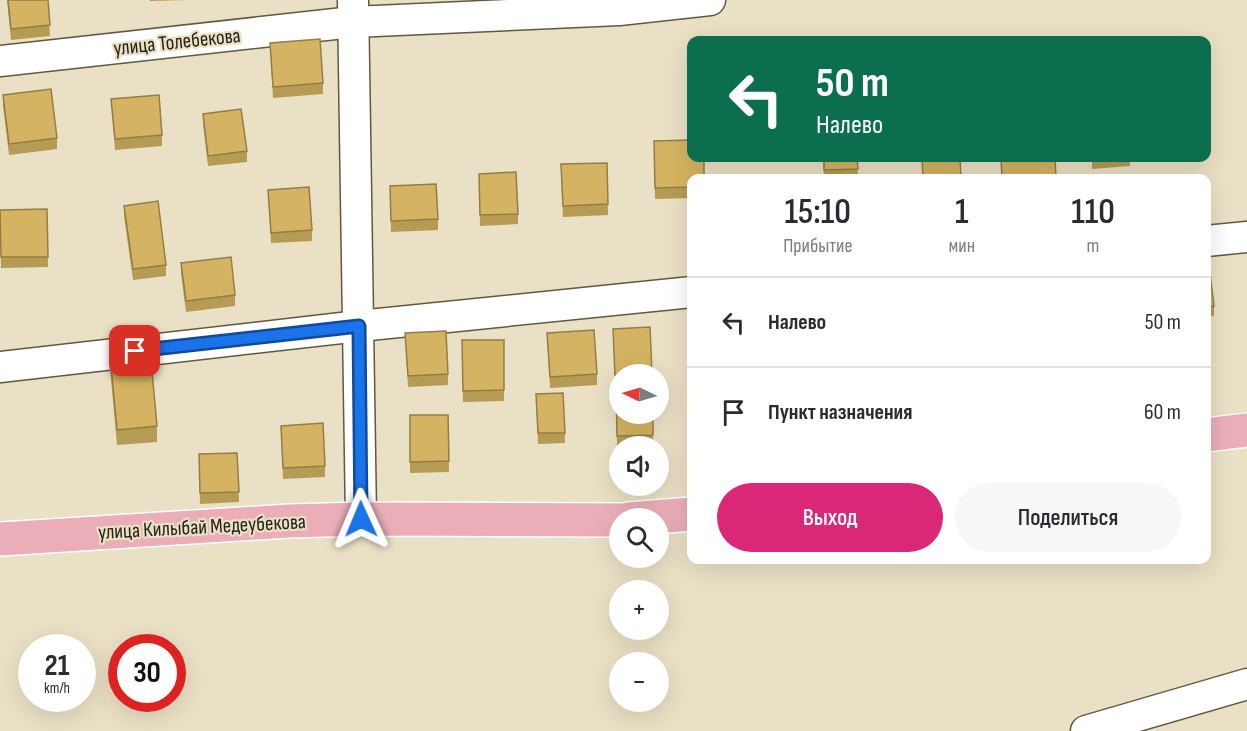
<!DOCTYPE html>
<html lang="ru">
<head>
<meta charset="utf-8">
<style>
	body { margin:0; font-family:"Sofia Sans Condensed",sans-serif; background:#f7f7f7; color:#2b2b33; height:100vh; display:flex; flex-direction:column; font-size:22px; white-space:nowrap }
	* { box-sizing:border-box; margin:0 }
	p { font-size:20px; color:#7c7c81 }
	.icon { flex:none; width:33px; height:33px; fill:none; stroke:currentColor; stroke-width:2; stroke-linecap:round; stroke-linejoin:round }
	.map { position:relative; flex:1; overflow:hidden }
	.side { position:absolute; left:687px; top:174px; width:524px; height:390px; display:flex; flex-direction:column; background:#fff; border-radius:12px; box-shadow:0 6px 24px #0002 }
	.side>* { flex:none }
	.guide { position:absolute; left:687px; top:36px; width:524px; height:126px; border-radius:12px; box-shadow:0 6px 24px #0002; background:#0b6e4f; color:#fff; overflow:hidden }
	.needle { width:39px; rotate:275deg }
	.controls { position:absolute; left:609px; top:364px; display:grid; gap:12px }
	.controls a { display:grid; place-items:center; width:60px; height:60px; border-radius:50%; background:#fff; box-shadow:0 6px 24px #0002; font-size:30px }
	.speed { position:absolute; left:18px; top:634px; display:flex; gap:12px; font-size:30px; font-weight:700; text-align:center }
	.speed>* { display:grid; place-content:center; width:78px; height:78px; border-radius:50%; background:#fff; box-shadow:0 6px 24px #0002; line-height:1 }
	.speed small { font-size:15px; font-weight:400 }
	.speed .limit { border:9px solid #d22; background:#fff; color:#111 }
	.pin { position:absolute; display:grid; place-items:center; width:51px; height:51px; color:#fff; margin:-26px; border-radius:12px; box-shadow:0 3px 9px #0006 }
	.me { position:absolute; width:66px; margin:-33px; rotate:359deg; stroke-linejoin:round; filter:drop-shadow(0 0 4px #0008) }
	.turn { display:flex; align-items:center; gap:21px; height:126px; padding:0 30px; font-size:27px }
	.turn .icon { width:78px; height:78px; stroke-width:2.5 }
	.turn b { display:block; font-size:42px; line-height:51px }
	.eta { display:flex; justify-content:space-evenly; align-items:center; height:102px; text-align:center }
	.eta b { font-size:36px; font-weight:600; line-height:42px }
	.button { display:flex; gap:12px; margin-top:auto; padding:12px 30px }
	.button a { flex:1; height:69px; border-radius:36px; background:#db2777; color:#fff; font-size:24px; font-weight:600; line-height:69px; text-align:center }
	.button a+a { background:#f7f7f7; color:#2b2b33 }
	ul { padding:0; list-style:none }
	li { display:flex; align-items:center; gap:18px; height:90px; padding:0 30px; border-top:2px solid #e1e1e2 }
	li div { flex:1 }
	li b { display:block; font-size:22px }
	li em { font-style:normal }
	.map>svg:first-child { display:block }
</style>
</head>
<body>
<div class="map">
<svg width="1247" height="731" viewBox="0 0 1247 731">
	<rect width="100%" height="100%" fill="#eae0c5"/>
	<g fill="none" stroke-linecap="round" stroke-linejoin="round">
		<g stroke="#615841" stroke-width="33">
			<g id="minor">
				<path d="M353,0L361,519"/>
				<path d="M0,61L353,22L619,10L710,0"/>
				<path d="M1206,241L1247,237"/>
				<path d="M0,367L359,326L692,292"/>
				<path d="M1086,731L1247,684"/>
			</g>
		</g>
		<g stroke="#fff" stroke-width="36">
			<g id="major">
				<path d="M1206,435L1247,430"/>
				<path d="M629,519L692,514"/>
				<path d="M0,539L289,521L361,519L620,520"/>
			</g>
		</g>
		<use href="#minor" stroke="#fff" stroke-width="30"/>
		<use href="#major" stroke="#ebaeb8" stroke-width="33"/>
	</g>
	<g fill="#b69b54">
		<path d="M7,0H48L50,36L11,40Z"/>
		<path d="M150,0H187L150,1Z"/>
		<path d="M270,43L323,83V94L273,98Z"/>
		<path d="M3,95L57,138V149L9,155L3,106Z"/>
		<path d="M111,99L162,135V146L115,150Z"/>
		<path d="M203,114L247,151V162L208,166L203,124Z"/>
		<path d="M654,141L692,178V198L655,199Z"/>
		<path d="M823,158H857L858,178H824Z"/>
		<path d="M1092,158H1130V166L1092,169Z"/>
		<path d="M607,163L608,215L563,217L561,175Z"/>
		<path d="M479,174L518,214V224L480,226Z"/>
		<path d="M390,186L438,219V230L391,232Z"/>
		<path d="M268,190L312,230V241L271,243Z"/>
		<path d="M124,206L166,265V276L133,280L124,216Z"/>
		<path d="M47,209L48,267L1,268L0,210Z"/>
		<path d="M181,263L235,295V306L186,312L181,274Z"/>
		<path d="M1206,265L1214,306V316L1206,317Z"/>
		<path d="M650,327L652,375H620V386H615L613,329Z"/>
		<path d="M688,328H692V376H690Z"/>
		<path d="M405,333L448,374V385L408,387Z"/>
		<path d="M547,333L597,374V385L550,388Z"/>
		<path d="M462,340H504V401L463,402Z"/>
		<path d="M110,353L157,426V442L117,445L110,369Z"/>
		<path d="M616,387L653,414V446H617Z"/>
		<path d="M536,394L565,433V443L538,444Z"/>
		<path d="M410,415H448L449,472L410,473Z"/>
		<path d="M281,426L325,466V477L283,479Z"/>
		<path d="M237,453L239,502L200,504L199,454Z"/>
	</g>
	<g fill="#d4b462" stroke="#947e45" stroke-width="1.5">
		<path d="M8,0H48L50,25L11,29Z"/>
		<path d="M320,39L323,83L273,87L270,43Z"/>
		<path d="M51,89L57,138L9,144L3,95Z"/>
		<path d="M159,95L162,135L115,139L111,99Z"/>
		<path d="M241,109L247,151L208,156L203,114Z"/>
		<path d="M692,140V158H704V178H692V187L655,188L654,141Z"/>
		<path d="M824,158H857L858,169L824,170Z"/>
		<path d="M922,158H960L961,178H923Z"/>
		<path d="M1001,158H1055L1056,178H1002Z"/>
		<path d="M607,163L608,204L563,206L561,164Z"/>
		<path d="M516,172L518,214L480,215L479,174Z"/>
		<path d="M436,184L438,219L391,221L390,186Z"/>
		<path d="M309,187L312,230L271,233L268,190Z"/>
		<path d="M158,201L166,265L133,269L124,206Z"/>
		<path d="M47,209L48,257H1L0,210Z"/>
		<path d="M231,257L235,295L186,301L181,263Z"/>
		<path d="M1206,265H1209L1214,306L1206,307Z"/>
		<path d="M650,327L652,373L615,375L613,329Z"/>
		<path d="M688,328H692V365H690Z"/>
		<path d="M594,330L597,374L550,377L547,333Z"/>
		<path d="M446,331L448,374L408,376L405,333Z"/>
		<path d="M462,340H504V390L463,391Z"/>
		<path d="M150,350L157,426L117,430L110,353Z"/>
		<path d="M616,387H620V414H653V435L617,436Z"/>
		<path d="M563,393L565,433H538L536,394Z"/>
		<path d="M410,415H448L449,461L410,462Z"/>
		<path d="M323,423L325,466L283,468L281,426Z"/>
		<path d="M237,453L239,492L200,493L199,454Z"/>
	</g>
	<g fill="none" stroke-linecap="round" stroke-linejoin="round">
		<g stroke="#114b97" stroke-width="15">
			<path id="route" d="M135,351L359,326L361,519"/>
		</g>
		<use href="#route" stroke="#1a73e8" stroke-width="10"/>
	</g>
	<g text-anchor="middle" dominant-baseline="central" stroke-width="4.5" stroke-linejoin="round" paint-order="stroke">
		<g font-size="21" fill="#262218" stroke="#eae0c5">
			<text transform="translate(177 42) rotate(-6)">улица Толебекова</text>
			<text transform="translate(202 527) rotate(-3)">улица Килыбай Медеубекова</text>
		</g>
	</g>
</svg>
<div class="controls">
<a><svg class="needle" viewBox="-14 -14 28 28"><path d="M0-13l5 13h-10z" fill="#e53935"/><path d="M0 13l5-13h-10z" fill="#7c7c81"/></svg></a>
<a><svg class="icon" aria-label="sound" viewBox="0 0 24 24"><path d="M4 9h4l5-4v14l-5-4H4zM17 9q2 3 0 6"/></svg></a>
<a><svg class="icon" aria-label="search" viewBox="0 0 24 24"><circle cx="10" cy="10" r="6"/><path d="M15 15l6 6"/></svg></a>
<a>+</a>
<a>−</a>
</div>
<div class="speed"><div>21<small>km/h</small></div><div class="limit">30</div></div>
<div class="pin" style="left:135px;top:351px;background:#d93025"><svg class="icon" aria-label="arrive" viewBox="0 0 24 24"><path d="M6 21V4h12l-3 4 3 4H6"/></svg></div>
<svg class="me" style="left:361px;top:519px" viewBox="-20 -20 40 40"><path d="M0-17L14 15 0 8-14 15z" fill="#1a73e8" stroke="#fff" stroke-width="4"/></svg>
<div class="guide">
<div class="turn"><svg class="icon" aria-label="left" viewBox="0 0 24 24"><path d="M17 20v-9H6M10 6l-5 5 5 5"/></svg><div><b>50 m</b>Налево</div></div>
</div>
<section class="side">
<div class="eta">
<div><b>15:10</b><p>Прибытие</p></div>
<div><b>1</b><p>мин</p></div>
<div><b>110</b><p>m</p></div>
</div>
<ul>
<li><svg class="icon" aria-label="left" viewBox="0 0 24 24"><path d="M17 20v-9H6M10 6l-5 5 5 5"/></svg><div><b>Налево</b></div><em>50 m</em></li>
<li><svg class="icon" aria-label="arrive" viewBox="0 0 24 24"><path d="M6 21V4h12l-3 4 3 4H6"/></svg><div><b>Пункт назначения</b></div><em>60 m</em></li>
</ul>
<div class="button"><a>Выход</a><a>Поделиться</a></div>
</section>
</div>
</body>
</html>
